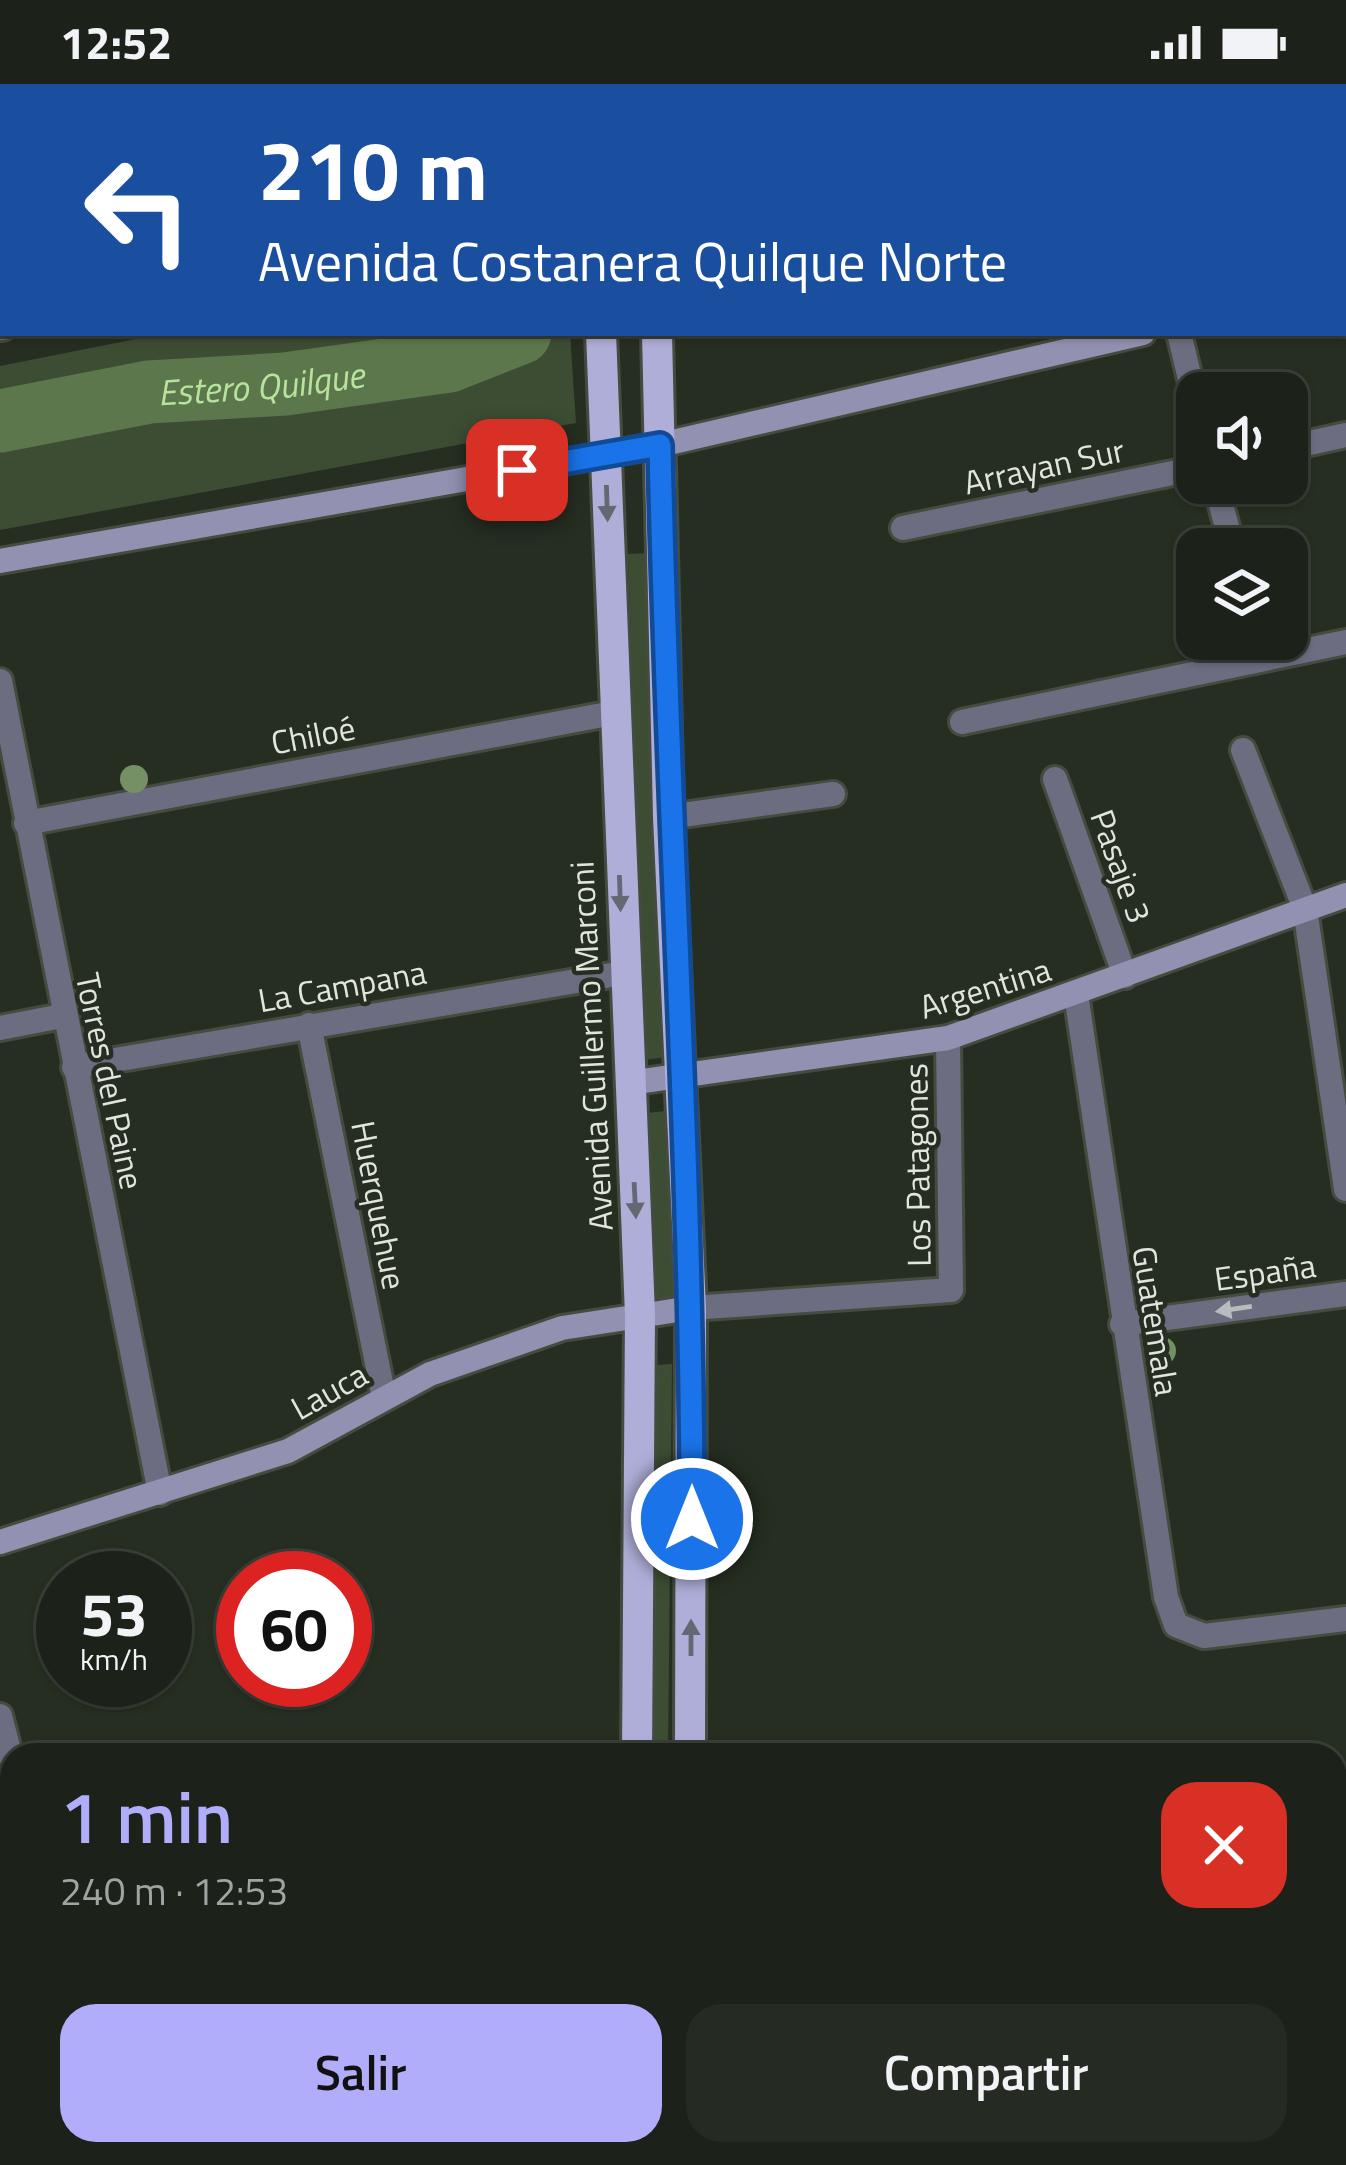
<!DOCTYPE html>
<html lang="es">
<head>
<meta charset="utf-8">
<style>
	body { margin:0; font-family:"Titillium Web",sans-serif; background:#252a22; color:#f1f3f6; height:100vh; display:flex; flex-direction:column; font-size:45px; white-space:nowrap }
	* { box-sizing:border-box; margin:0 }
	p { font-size:39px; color:#a0a4a2 }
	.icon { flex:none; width:66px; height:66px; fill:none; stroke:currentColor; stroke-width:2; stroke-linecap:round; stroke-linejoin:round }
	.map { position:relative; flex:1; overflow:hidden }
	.details { position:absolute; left:0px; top:1659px; width:1347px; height:423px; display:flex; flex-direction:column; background:#1c2219; border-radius:36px 36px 0 0; box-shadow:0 3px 9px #0004,0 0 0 3px #3a3f38 }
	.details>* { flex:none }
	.guide { position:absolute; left:0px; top:0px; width:1347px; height:252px; box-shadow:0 3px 9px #0004,0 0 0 3px #3a3f38; background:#1a4fa0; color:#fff; overflow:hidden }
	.fabs { position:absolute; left:1176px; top:288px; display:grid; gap:24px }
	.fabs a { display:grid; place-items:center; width:132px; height:132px; border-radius:24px; background:#1c2219; box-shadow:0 3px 9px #0004,0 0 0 3px #3a3f38; font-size:60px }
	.speed { position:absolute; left:36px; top:1467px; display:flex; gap:24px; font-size:60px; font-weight:700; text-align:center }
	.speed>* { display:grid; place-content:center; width:156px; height:156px; border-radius:50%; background:#1c2219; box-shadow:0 3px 9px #0004,0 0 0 3px #3a3f38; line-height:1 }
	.speed small { font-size:30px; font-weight:400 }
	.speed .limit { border:18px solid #d22; background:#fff; color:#111 }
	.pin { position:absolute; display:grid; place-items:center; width:102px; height:102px; color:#fff; margin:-51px; border-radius:24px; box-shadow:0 6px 18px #0006 }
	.me { position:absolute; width:132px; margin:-66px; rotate:0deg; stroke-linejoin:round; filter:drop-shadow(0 0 9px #0008) }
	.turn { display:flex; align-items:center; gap:42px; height:252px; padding:0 60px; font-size:54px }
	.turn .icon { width:156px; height:156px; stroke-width:2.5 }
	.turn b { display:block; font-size:84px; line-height:102px }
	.round { display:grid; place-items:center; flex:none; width:126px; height:126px; border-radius:36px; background:#252a22 }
	.overview { display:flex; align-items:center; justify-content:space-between; height:204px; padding:0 60px }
	h1 { font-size:72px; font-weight:600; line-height:90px; color:#b1adfa }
	.button { display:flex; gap:24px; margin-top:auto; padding:24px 60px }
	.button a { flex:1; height:138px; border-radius:36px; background:#b1adfa; color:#111; font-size:48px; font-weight:600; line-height:138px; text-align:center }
	.button a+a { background:#252a22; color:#f1f3f6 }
	.status { display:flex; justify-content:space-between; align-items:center; height:84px; padding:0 60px; background:#1c2219; direction:ltr }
	.status svg { height:33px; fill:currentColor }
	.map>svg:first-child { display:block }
</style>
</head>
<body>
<div class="status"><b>12:52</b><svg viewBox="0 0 49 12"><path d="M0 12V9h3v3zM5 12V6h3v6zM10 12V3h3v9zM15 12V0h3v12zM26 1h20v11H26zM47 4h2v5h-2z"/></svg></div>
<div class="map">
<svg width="1346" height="2081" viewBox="0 0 1346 2081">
	<rect width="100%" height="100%" fill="#262e21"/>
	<g fill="#3d4d33">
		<path d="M861,0H1346V28L1344,3Z"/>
		<path d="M166,249H570L576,339L0,446V282Z"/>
		<path d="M649,469L666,973L645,976L628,470Z"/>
		<path d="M666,1027L675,1214H654L647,1029Z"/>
		<path d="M672,1280L668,1671H652L655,1281Z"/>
	</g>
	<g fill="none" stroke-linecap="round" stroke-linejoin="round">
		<path stroke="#5d774d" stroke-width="10" d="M1335,1741L1346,1738"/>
		<path stroke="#5d774d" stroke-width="63" id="s1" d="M0,337L149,308L285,300L449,277L520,249"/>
	</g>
	<rect fill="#596353" stroke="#8e9988" stroke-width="3" x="734" y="2070" width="73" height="11"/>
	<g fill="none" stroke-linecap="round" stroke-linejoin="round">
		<g stroke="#444b3f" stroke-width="24">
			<g id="lane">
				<path d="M964,3L966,0"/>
				<path d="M1344,42H1346"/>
			</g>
		</g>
		<g stroke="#444b3f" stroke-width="30">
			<g id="street">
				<path d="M127,0V3"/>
				<path d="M0,244H3"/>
				<path d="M1179,249L1197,324"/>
				<path d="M1287,364L1346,351"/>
				<path d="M1215,399L1233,465"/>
				<path d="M903,444L1197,384"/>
				<path d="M0,597L160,1409"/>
				<path d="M962,638L1346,558"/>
				<path d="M1243,666L1305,825L1346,1105"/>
				<path d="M1055,695L1125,892"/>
				<path d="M668,733L833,710"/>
				<path d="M26,739L613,629"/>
				<path d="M1076,910L1166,1513L1176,1541L1204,1552L1346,1535"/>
				<path d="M309,941L384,1314"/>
				<path d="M0,944L62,932"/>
				<path d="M74,983L623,889"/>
				<path d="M691,1224L951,1206L948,954"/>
				<path d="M1122,1240L1346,1210"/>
				<path d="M0,1632L12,1678"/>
				<path d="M217,1671H218"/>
				<path d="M0,1728L12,1725"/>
				<path d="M111,2070L113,2081"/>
				<path d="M396,2070V2081"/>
				<path d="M1015,2070L1016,2081"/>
				<path d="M1281,2070L1282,2081"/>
				<path d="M198,2081L241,2070"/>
			</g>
		</g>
		<g stroke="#444b3f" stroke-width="30">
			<g id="secondary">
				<path d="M1344,201L1346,200"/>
				<path d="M0,477L660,361L1143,249"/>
				<path d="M629,999L948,954L1346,811"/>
				<path d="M0,1458L288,1367L430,1290L562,1244L691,1224"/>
			</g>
		</g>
		<g stroke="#444b3f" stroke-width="36">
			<g id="primary">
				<path d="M600,3V0"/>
				<path d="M658,3V0"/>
				<path d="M601,249L640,1231L637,1671"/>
				<path d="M657,249L668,733L691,1224L690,1671"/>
				<path d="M631,2081V2070"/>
				<path d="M688,2081V2070"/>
			</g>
		</g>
		<use href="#lane" stroke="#6d6d81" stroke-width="18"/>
		<use href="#street" stroke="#6d6d81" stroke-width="24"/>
		<use href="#secondary" stroke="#9291b2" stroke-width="24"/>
		<use href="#primary" stroke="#aeaed8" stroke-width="30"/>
	</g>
	<g fill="#759065">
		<circle cx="134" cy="695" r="14"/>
		<circle cx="1162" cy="1267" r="14"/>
	</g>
	<defs><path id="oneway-solid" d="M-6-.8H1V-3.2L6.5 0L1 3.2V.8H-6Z" transform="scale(3)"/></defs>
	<g fill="#636873">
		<use href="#oneway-solid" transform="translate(607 419) rotate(88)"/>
		<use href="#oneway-solid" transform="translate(620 809) rotate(88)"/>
		<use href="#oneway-solid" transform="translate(635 1116) rotate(87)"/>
		<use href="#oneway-solid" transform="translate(691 1554) rotate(-90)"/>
	</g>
	<use fill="#b8bcbd" href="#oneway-solid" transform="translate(1234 1225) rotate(172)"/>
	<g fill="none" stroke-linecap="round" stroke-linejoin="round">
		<g stroke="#114b97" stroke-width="30">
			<path id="route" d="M517,386L660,361C667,719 692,1076 692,1435"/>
		</g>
		<use href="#route" stroke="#1a73e8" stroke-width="21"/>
	</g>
	<g text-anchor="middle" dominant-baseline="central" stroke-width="9" stroke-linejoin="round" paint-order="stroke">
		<g font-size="33" fill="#e0e6dd" stroke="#262e21">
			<text transform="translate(1044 382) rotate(-12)">Arrayan Sur</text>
			<text transform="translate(313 651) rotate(-11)">Chiloé</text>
			<text transform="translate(1121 782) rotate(70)">Pasaje 3</text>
			<text transform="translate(342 902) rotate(-10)">La Campana</text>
			<text transform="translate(985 904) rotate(-17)">Argentina</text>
			<text transform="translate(591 962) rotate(-93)">Avenida Guillermo Marconi</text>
			<text transform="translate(110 997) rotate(78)">Torres del Paine</text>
			<text transform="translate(917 1081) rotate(-91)">Los Patagones</text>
			<text transform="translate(379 1121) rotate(79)">Huerquehue</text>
			<text transform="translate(1265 1188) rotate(-8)">España</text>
			<text transform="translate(1156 1237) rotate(81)">Guatemala</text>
			<text transform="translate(329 1307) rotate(-29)">Lauca</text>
		</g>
		<g font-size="36" font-style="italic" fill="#b8e39f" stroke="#262e21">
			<text stroke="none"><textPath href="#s1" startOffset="264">Estero Quilque</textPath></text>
		</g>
	</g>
</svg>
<div class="fabs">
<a><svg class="icon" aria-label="sound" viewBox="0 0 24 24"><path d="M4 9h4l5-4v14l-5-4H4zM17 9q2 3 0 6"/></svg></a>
<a><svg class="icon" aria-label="layers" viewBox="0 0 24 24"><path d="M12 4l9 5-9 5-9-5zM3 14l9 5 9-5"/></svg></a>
</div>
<div class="speed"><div>53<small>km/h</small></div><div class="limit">60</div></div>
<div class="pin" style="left:517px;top:386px;background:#d93025"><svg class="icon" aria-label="arrive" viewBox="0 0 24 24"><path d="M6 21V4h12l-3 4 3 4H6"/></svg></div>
<svg class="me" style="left:692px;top:1435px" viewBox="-20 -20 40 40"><circle r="17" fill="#1a73e8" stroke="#fff" stroke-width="3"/><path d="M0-11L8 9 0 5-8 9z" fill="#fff"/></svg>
<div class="guide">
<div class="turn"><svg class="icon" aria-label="left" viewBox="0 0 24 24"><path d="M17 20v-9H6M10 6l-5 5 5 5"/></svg><div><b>210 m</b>Avenida Costanera Quilque Norte</div></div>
</div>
<section class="details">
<div class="overview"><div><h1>1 min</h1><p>240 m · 12:53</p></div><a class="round" style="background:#d93025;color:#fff"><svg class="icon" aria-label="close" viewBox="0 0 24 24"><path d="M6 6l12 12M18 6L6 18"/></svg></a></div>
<div class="button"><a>Salir</a><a>Compartir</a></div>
</section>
</div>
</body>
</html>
